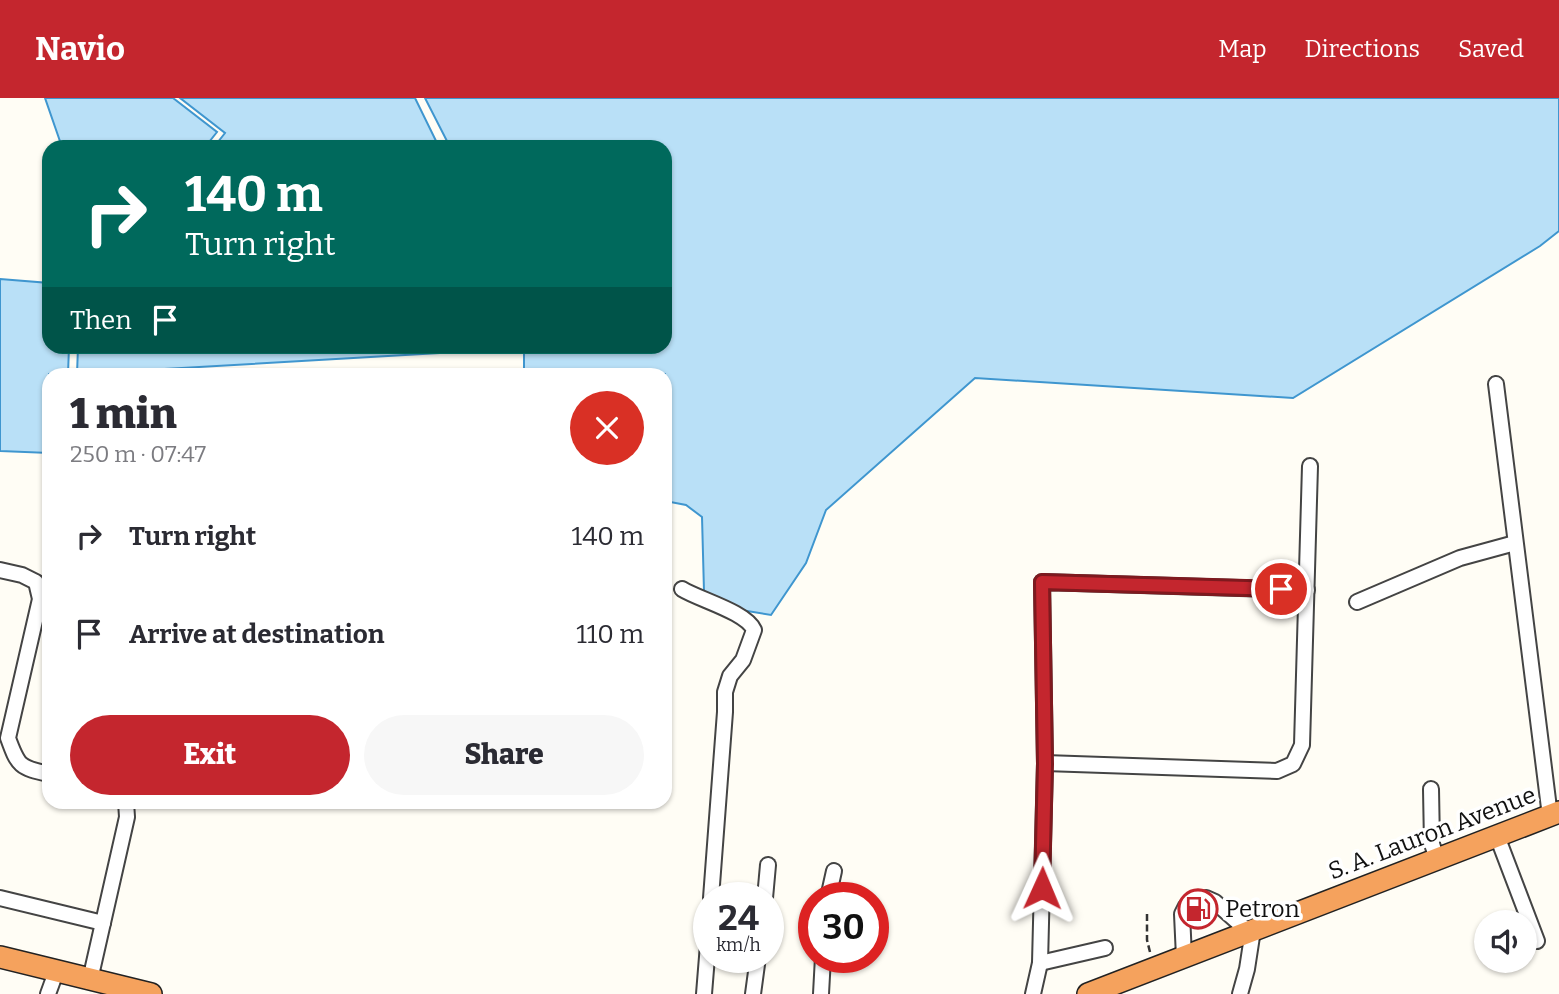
<!DOCTYPE html>
<html lang="en">
<head>
<meta charset="utf-8">
<style>
	body { margin:0; font-family:Bitter,serif; background:#f7f7f7; color:#2b2b33; height:100vh; display:flex; flex-direction:column; font-size:26px; white-space:nowrap }
	* { box-sizing:border-box; margin:0 }
	p { font-size:23px; color:#7c7c81 }
	.icon { flex:none; width:38px; height:38px; fill:none; stroke:currentColor; stroke-width:2; stroke-linecap:round; stroke-linejoin:round }
	.map { position:relative; flex:1; overflow:hidden }
	.side { position:absolute; left:42px; top:270px; width:630px; height:441px; display:flex; flex-direction:column; background:#fff; border-radius:21px; box-shadow:0 2px 5px #0004 }
	.side>* { flex:none }
	.guide { position:absolute; left:42px; top:42px; width:630px; height:214px; border-radius:21px; box-shadow:0 2px 5px #0004; background:#00695c; color:#fff; overflow:hidden }
	.fabs { position:absolute; left:1474px; top:812px; display:grid; gap:14px }
	.fabs a { display:grid; place-items:center; width:63px; height:63px; border-radius:50%; background:#fff; box-shadow:0 2px 5px #0004; font-size:35px }
	.speed { position:absolute; left:693px; top:784px; display:flex; gap:14px; font-size:35px; font-weight:700; text-align:center }
	.speed>* { display:grid; place-content:center; width:91px; height:91px; border-radius:50%; background:#fff; box-shadow:0 2px 5px #0004; line-height:1 }
	.speed small { font-size:18px; font-weight:400 }
	.speed .limit { border:10px solid #d22; background:#fff; color:#111 }
	.pin { position:absolute; display:grid; place-items:center; width:60px; height:60px; color:#fff; margin:-30px; border:4px solid #fff; border-radius:50%; box-shadow:0 2px 7px #0007 }
	.me { position:absolute; width:77px; margin:-38px; rotate:1deg; stroke-linejoin:round; filter:drop-shadow(0 0 5px #0008) }
	.turn { display:flex; align-items:center; gap:24px; height:147px; padding:0 28px; font-size:32px }
	.turn .icon { width:91px; height:91px; stroke-width:2.5 }
	.turn b { display:block; font-size:49px; line-height:60px }
	.then { display:flex; align-items:center; height:66px; padding:0 28px; background:#0003; gap:14px; font-size:26px }
	.round { display:grid; place-items:center; flex:none; width:74px; height:74px; border-radius:37px; background:#f7f7f7 }
	.headline { display:flex; align-items:center; justify-content:space-between; height:119px; padding:0 28px }
	h1 { font-size:42px; font-weight:800; line-height:52px }
	.cta { display:flex; gap:14px; margin-top:auto; padding:14px 28px }
	.cta a { flex:1; height:80px; border-radius:42px; background:#c4262e; color:#fff; font-size:28px; font-weight:800; line-height:80px; text-align:center }
	.cta a+a { background:#f7f7f7; color:#2b2b33 }
	ul { padding:0; list-style:none }
	li { display:flex; align-items:center; gap:21px; height:98px; padding:0 28px }
	li div { flex:1 }
	li b { display:block; font-size:26px }
	li em { font-style:normal }
	header { display:flex; align-items:center; gap:42px; box-sizing:border-box; height:98px; padding:0 35px; background:#c4262e; color:#fff }
	header strong { font-size:33px }
	nav { display:flex; gap:38px; margin-inline-start:auto; font-size:24px }
	.map>svg:first-child { display:block }
</style>
</head>
<body>
<header>
<strong>Navio</strong>
<nav><a>Map</a><a>Directions</a><a>Saved</a></nav>
</header>
<div class="map">
<svg width="1559" height="896" viewBox="0 0 1559 896">
	<rect width="100%" height="100%" fill="#fffdf5"/>
	<g fill="#b9e0f7" stroke="#3f96cf" stroke-width="2">
		<path d="M45,0H173L217,34L205,49H62Z"/>
		<path d="M180,0H415L439,49H214L225,35Z"/>
		<path d="M425,0H1559V133L1540,148L1293,300L975,280L826,412L806,465L771,517L729,510L704,493L702,419L686,407L665,403V276H529L524,272V249L665,248V49H450Z"/>
		<path d="M0,181L49,185V248L69,249L68,276H49V355L0,353Z"/>
		<path d="M78,249V248L477,249L474,253L77,276Z"/>
	</g>
	<g fill="none" stroke-linecap="round" stroke-linejoin="round">
		<path stroke="#dbdad3" stroke-width="14" stroke-dasharray="14 7" stroke-linecap="butt" d="M1186,808L1195,801L1206,800"/>
		<g stroke="#444" stroke-width="18">
			<g id="minor">
				<path d="M1496,286L1550,718"/>
				<path d="M0,472L22,477L36,484L40,501L8,640C18,668 20,670 49,676"/>
				<path d="M682,491C700,502 746,514 754,532L743,562L730,578L725,594V614L711,800"/>
				<path d="M1357,504L1460,460L1515,445"/>
				<path d="M1045,665L1277,673L1293,666L1302,647L1310,368"/>
				<path d="M1431,691L1432,746L1437,761"/>
				<path d="M1497,738L1537,843"/>
				<path d="M0,800L103,825"/>
				<path d="M765,800L768,767"/>
				<path d="M828,800L834,773"/>
				<path d="M1206,800L1215,804L1249,834"/>
				<path d="M1184,859L1182,816L1186,808"/>
				<path d="M1040,865L1105,850"/>
				<path d="M90,882L127,719L126,704"/>
				<path d="M48,896L56,874"/>
				<path d="M704,896L709,834"/>
				<path d="M753,896L758,859"/>
				<path d="M821,896L823,859"/>
				<path d="M1033,896L1040,865L1045,665L1042,484L1307,492"/>
				<path d="M1240,896L1247,871L1253,832"/>
			</g>
		</g>
		<g stroke="#222" stroke-width="24">
			<g id="highway">
				<path d="M0,859L151,896"/>
				<path d="M1088,896L1559,714"/>
			</g>
		</g>
		<path stroke="#333" stroke-width="2.5" stroke-dasharray="7 3.5" stroke-linecap="butt" d="M1147,816V842L1150,854"/>
		<use href="#minor" stroke="#fff" stroke-width="14"/>
		<use href="#highway" stroke="#f5a25d" stroke-width="21"/>
	</g>
	<g fill="none" stroke-linecap="round" stroke-linejoin="round">
		<g stroke="#7f191e" stroke-width="18">
			<path id="route" d="M1042,790L1045,666L1042,484L1281,491"/>
		</g>
		<use href="#route" stroke="#c4262e" stroke-width="12"/>
	</g>
	<defs>
		<g id="fuel-ring" transform="scale(2.0125)"><circle r="9.5" fill="#fff" stroke="#c4262e" stroke-width="1.5"/><path d="M-5.5-6h7V0h2V4h1.3V-2.5L3-4.5l.8-.8L6-3V5H2.5V1h-1V6h-7ZM-4.2-4.7v3.2H.2V-4.7Z" fill="#c4262e"/></g>
	</defs>
	<g fill-rule="evenodd">
		<use href="#fuel-ring" x="1198" y="811"/>
	</g>
	<g text-anchor="middle" dominant-baseline="central" stroke-width="7" stroke-linejoin="round" paint-order="stroke">
		<g font-size="24" fill="#111" stroke="#fff">
			<text transform="translate(1432 735) rotate(-21)">S. A. Lauron Avenue</text>
		</g>
		<g font-size="24" fill="#111" stroke="#fff" text-anchor="start">
			<text x="1225" y="811">Petron</text>
		</g>
	</g>
</svg>
<div class="fabs">
<a><svg class="icon" aria-label="sound" viewBox="0 0 24 24"><path d="M4 9h4l5-4v14l-5-4H4zM17 9q2 3 0 6"/></svg></a>
</div>
<div class="speed"><div>24<small>km/h</small></div><div class="limit">30</div></div>
<div class="pin" style="left:1281px;top:491px;background:#d93025"><svg class="icon" aria-label="arrive" viewBox="0 0 24 24"><path d="M6 21V4h12l-3 4 3 4H6"/></svg></div>
<svg class="me" style="left:1042px;top:790px" viewBox="-20 -20 40 40"><path d="M0-17L14 15 0 8-14 15z" fill="#c4262e" stroke="#fff" stroke-width="4"/></svg>
<div class="guide">
<div class="turn"><svg class="icon" aria-label="right" viewBox="0 0 24 24"><path d="M7 20v-9h11M14 6l5 5-5 5"/></svg><div><b>140 m</b>Turn right</div></div>
<div class="then">Then<svg class="icon" aria-label="arrive" viewBox="0 0 24 24"><path d="M6 21V4h12l-3 4 3 4H6"/></svg></div>
</div>
<section class="side">
<div class="headline"><div><h1>1 min</h1><p>250 m · 07:47</p></div><a class="round" style="background:#d93025;color:#fff"><svg class="icon" aria-label="close" viewBox="0 0 24 24"><path d="M6 6l12 12M18 6L6 18"/></svg></a></div>
<ul>
<li><svg class="icon" aria-label="right" viewBox="0 0 24 24"><path d="M7 20v-9h11M14 6l5 5-5 5"/></svg><div><b>Turn right</b></div><em>140 m</em></li>
<li><svg class="icon" aria-label="arrive" viewBox="0 0 24 24"><path d="M6 21V4h12l-3 4 3 4H6"/></svg><div><b>Arrive at destination</b></div><em>110 m</em></li>
</ul>
<div class="cta"><a>Exit</a><a>Share</a></div>
</section>
</div>
</body>
</html>
